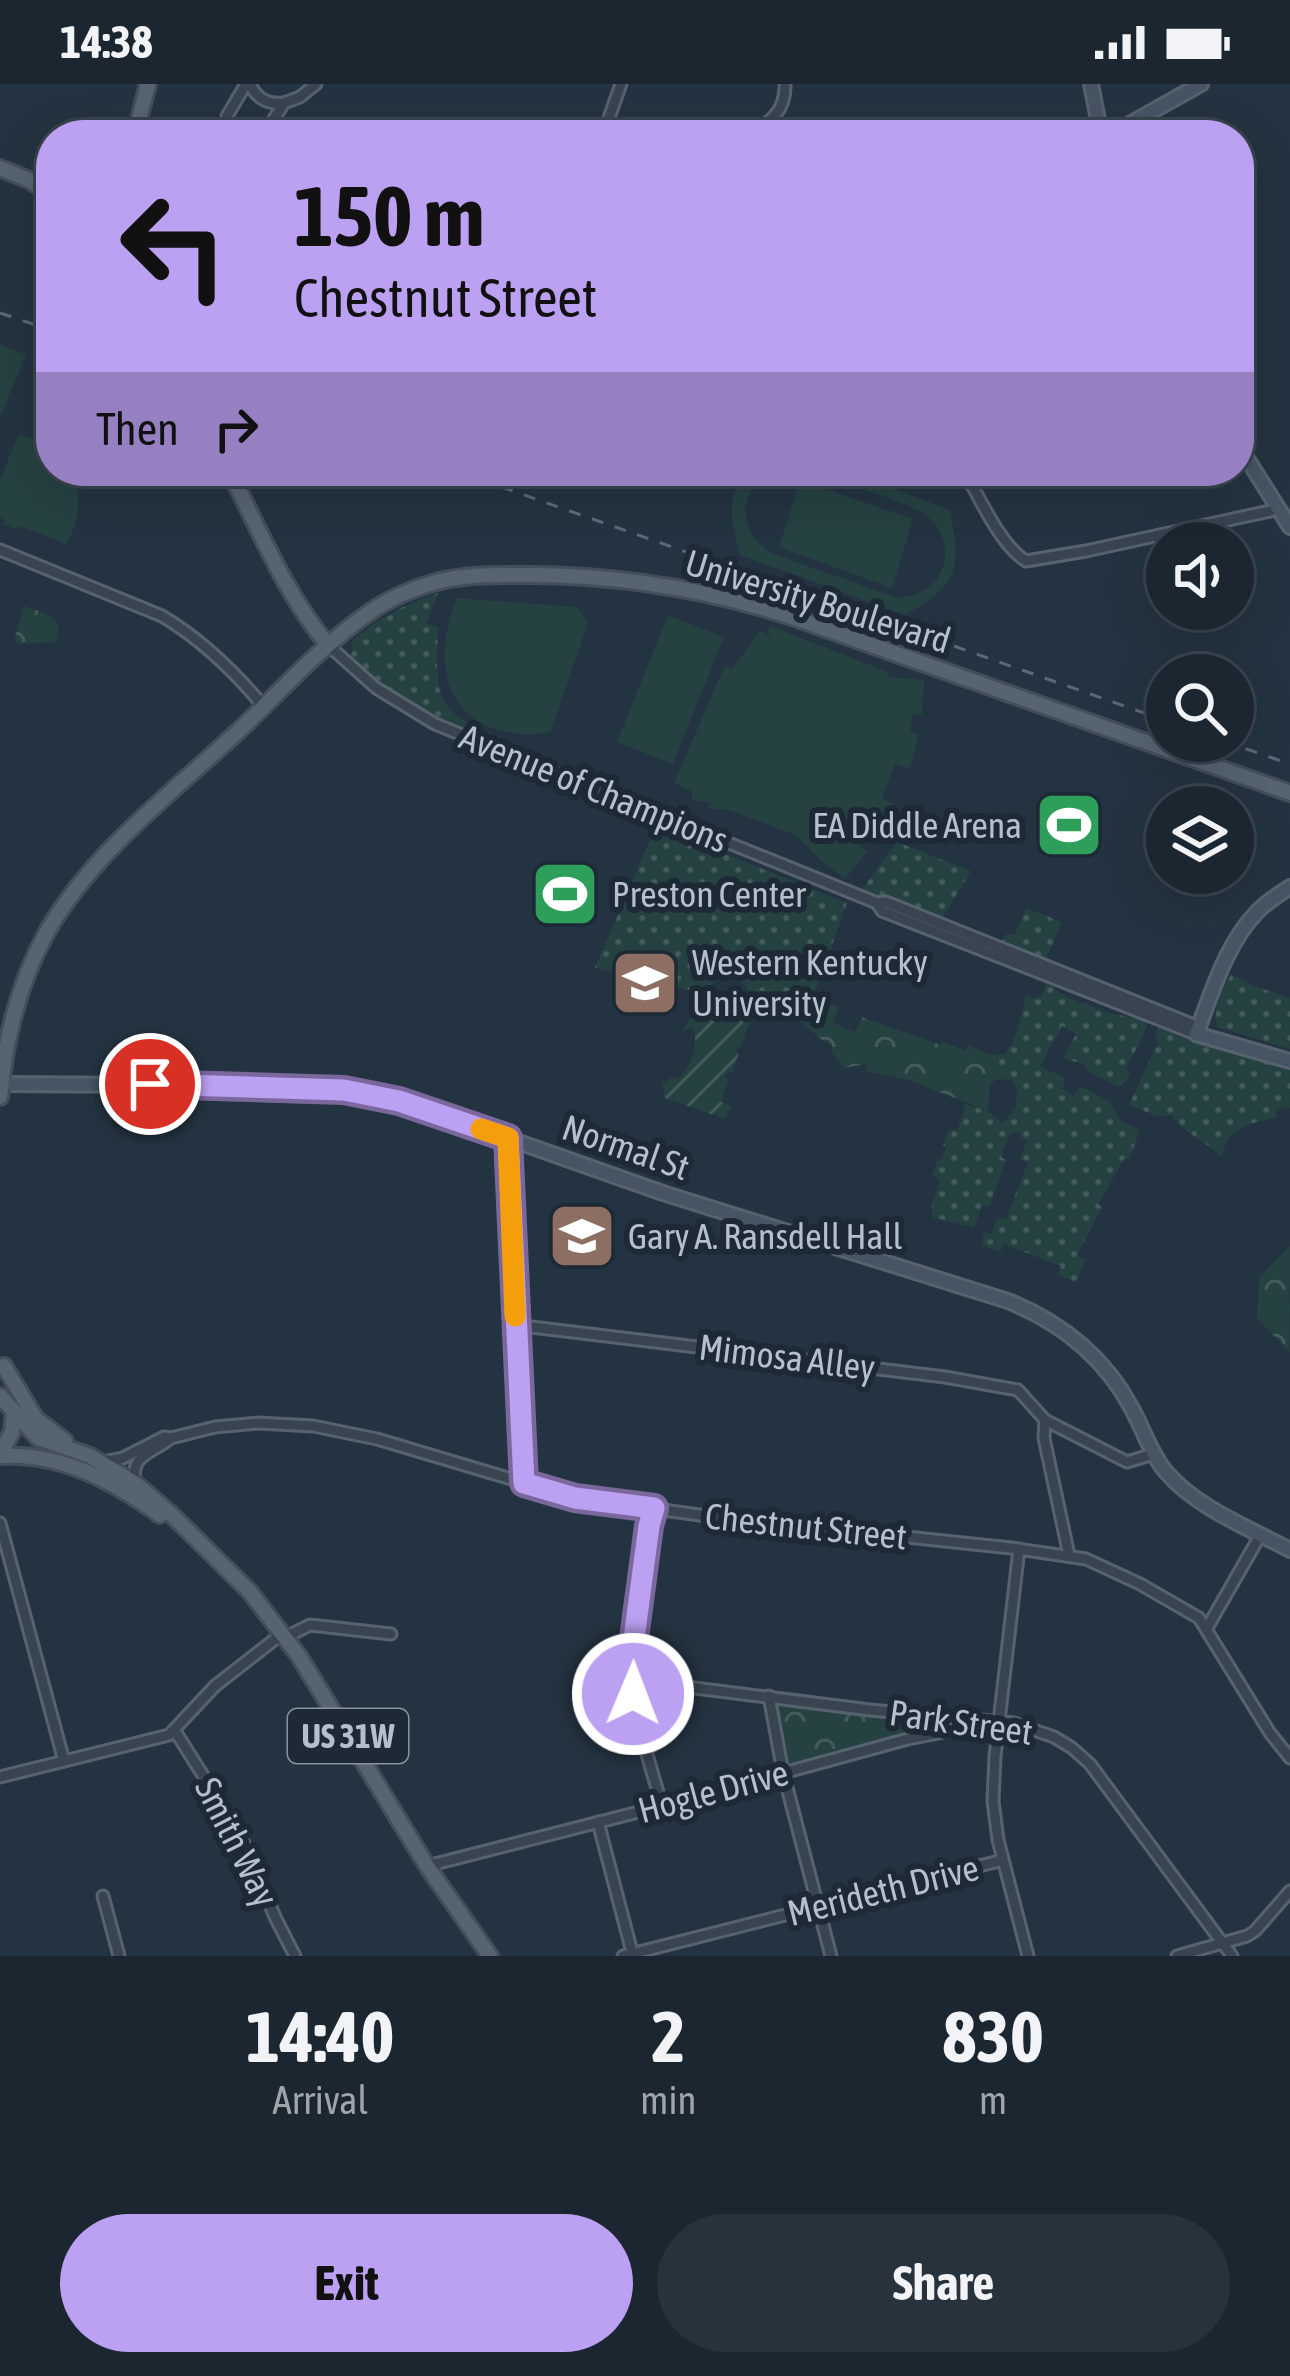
<!DOCTYPE html>
<html lang="en">
<head>
<meta charset="utf-8">
<style>
	body { margin:0; font-family:"Asap Condensed",sans-serif; background:#28323d; color:#f1f3f6; height:100vh; display:flex; flex-direction:column; font-size:45px; white-space:nowrap }
	* { box-sizing:border-box; margin:0 }
	p { font-size:39px; color:#a0a5ab }
	.icon { flex:none; width:66px; height:66px; fill:none; stroke:currentColor; stroke-width:2; stroke-linecap:round; stroke-linejoin:round }
	.map { position:relative; height:1872px; overflow:hidden }
	.side { display:flex; flex-direction:column; background:#1b2631; flex:1 }
	.side>* { flex:none }
	.guide { position:absolute; left:36px; top:36px; width:1218px; height:366px; border-radius:48px; box-shadow:0 12px 48px #0002,0 0 0 3px #39434d; background:#bca0f2; color:#111; overflow:hidden }
	.buttons { position:absolute; left:1146px; top:438px; display:grid; gap:24px }
	.buttons a { display:grid; place-items:center; width:108px; height:108px; border-radius:50%; background:#1b2631; box-shadow:0 12px 48px #0002,0 0 0 3px #39434d; font-size:60px }
	.pin { position:absolute; display:grid; place-items:center; width:102px; height:102px; color:#fff; margin:-51px; border:6px solid #fff; border-radius:50%; box-shadow:0 3px 12px #0007 }
	.me { position:absolute; width:132px; margin:-66px; rotate:1deg; stroke-linejoin:round; filter:drop-shadow(0 0 9px #0008) }
	.turn { display:flex; align-items:center; gap:42px; height:252px; padding:0 60px; font-size:54px }
	.turn .icon { width:156px; height:156px; stroke-width:2.5 }
	.turn b { display:block; font-size:84px; line-height:102px }
	.then { display:flex; align-items:center; height:114px; padding:0 60px; background:#0003; gap:24px; font-size:45px }
	.eta { display:flex; justify-content:space-evenly; align-items:center; height:204px; text-align:center }
	.eta b { font-size:72px; font-weight:700; line-height:84px }
	.cta { display:flex; gap:24px; margin-top:auto; padding:24px 60px }
	.cta a { flex:1; height:138px; border-radius:72px; background:#bca0f2; color:#111; font-size:48px; font-weight:700; line-height:138px; text-align:center }
	.cta a+a { background:#28323d; color:#f1f3f6 }
	.status { display:flex; justify-content:space-between; align-items:center; height:84px; padding:0 60px; background:#1b2631; direction:ltr }
	.status svg { height:33px; fill:currentColor }
	.map>svg:first-child { display:block }
</style>
</head>
<body>
<div class="status"><b>14:38</b><svg viewBox="0 0 49 12"><path d="M0 12V9h3v3zM5 12V6h3v6zM10 12V3h3v9zM15 12V0h3v12zM26 1h20v11H26zM47 4h2v5h-2z"/></svg></div>
<div class="map">
<svg width="1290" height="1872" viewBox="0 0 1290 1872">
	<defs>
		<pattern id="grass-dots" width="8" height="8" patternUnits="userSpaceOnUse" patternTransform="scale(3)"><rect width="8" height="8" fill="#264142"/><path d="M2 2h.1M6 6h.1" fill="none" stroke="#435b5c" stroke-width="1.8" stroke-linecap="round"/></pattern>
		<pattern id="park-crowns" width="20" height="18" patternUnits="userSpaceOnUse" patternTransform="scale(3)"><rect width="20" height="18" fill="#264142"/><path d="M2 6a3 3 0 1 1 6 0M12 15a3 3 0 1 1 6 0" fill="none" stroke="#435b5c"/></pattern>
		<pattern id="garden-furrows" width="10" height="10" patternUnits="userSpaceOnUse" patternTransform="scale(3)"><rect width="10" height="10" fill="#264142"/><path d="M-1 1l2-2M0 10L10 0M9 11l2-2" fill="none" stroke="#435b5c"/></pattern>
	</defs>
	<rect width="100%" height="100%" fill="#243341"/>
	<g fill="url(#grass-dots)">
		<path d="M438,509L426,540L438,543C436,613 432,628 503,654V661C454,641 384,615 351,572L352,558C376,534 406,520 438,509Z"/>
		<path d="M656,742L847,819L804,940L755,924C750,892 721,880 704,911L631,888L620,889L595,884Z"/>
		<path d="M897,758L971,787L941,836L862,805Z"/>
		<path d="M1026,824L1062,838L1045,878L1001,860L1006,850L1015,851Z"/>
		<path d="M1231,890L1251,901L1290,914V965L1218,943C1210,927 1224,905 1231,890Z"/>
		<path d="M1042,896L1067,913L1108,929L1148,936C1147,948 1132,972 1126,985L1130,988L1126,998L1117,1002L1088,987L1084,980L1063,975L1076,950L1062,942L1040,982L1066,995L1062,1005L1074,1012L1080,1002L1109,1017L1121,1037L1140,1046L1129,1076L1124,1075L1098,1120L1102,1123L1077,1171L1085,1176L1076,1198L1058,1191L1061,1182L1004,1160L1000,1168L982,1161L984,1148L991,1150L998,1133L1006,1135L1028,1078L1020,1074L1027,1057L1020,1054L1021,1050L1014,1048L1009,1051L1001,1073L1006,1076L989,1123L982,1121L974,1144L932,1133V1119L940,1096L932,1092L938,1075L942,1076L946,1063L943,1061L949,1045L957,1047L965,1025L964,1020L988,1027L1003,1039L1016,1024L1017,1005L1011,996L996,995L991,971L1005,970C1018,952 1021,932 1026,911L1033,914L1042,912L1046,902Z"/>
		<path d="M1160,941L1290,979V1023L1276,1027V1034C1251,1038 1227,1043 1222,1073C1207,1058 1179,1046 1172,1031L1157,1032L1129,1021L1158,958L1155,950Z"/>
	</g>
	<g fill="url(#park-crowns)">
		<path d="M24,522C45,530 65,531 56,558L18,560L14,557Z"/>
		<path d="M813,916L839,923L833,939L855,948L862,933L941,961L943,958L965,967L968,961L991,971L996,995L990,1001L988,1027L911,997L867,987L866,980L844,984L831,967L832,961L823,957L804,940Z"/>
		<path d="M1290,1162L1289,1268L1257,1234L1259,1194Z"/>
		<path d="M775,1618L968,1637L787,1684L773,1621Z"/>
	</g>
	<path fill="url(#garden-furrows)" d="M704,911L716,935L726,938L751,934L740,964H737L736,967L739,969L732,989L727,988L725,993L729,995L721,1018L732,1022L725,1035L665,1014L662,1000L674,992L678,995C692,980 698,964 694,944L683,946Z"/>
	<g fill="#264142">
		<path d="M0,260L26,271L0,333Z"/>
		<path d="M19,349L51,363V387L72,388C82,414 80,436 66,460L20,442L18,446L3,440L5,436L0,434V396Z"/>
		<path d="M747,387H773C736,408 737,446 771,469L897,514C916,512 934,505 942,486C949,468 944,447 930,434C912,418 834,397 807,387H846L950,426C961,486 960,499 905,531L740,471C732,439 724,415 747,387Z"/>
		<path d="M800,396L913,435L892,504L779,463Z"/>
		<path d="M457,514L578,523L588,539L551,647C534,652 520,651 503,647C439,632 435,566 457,514Z"/>
		<path d="M668,531L724,553L673,680L617,658Z"/>
		<path d="M771,542L888,588L889,593L924,596L922,631L913,630L910,648L919,650L910,685L895,680L882,714L895,721L878,752L871,747L860,762L867,768L845,795L824,779L796,751L726,725H708L709,718L692,717V707L674,699L725,581L732,585L760,547L769,553L770,551L766,548Z"/>
	</g>
	<g fill="none" stroke-linecap="round" stroke-linejoin="round">
		<g stroke="#56636e" stroke-width="15">
			<g id="street">
				<path d="M250,0C256,14 268,21 284,19"/>
				<path d="M227,32L246,0"/>
				<path d="M264,51L284,19L300,13L316,0"/>
				<path d="M603,51L621,0"/>
				<path d="M748,51C770,39 786,27 785,0"/>
				<path d="M964,387C980,414 1000,461 1026,477L1086,467L1279,425"/>
				<path d="M0,466L162,532C202,556 235,588 264,623"/>
				<path d="M328,561L376,604L435,640L877,819L886,818L1199,943"/>
				<path d="M877,819L882,827L1196,950"/>
				<path d="M508,1054L524,1399"/>
				<path d="M515,1241L945,1293L1018,1306L1045,1336L1127,1378L1153,1370"/>
				<path d="M1045,1336L1044,1354L1069,1471"/>
				<path d="M102,1378L123,1374L164,1353L171,1354L215,1343L258,1339L313,1342L377,1355L575,1414L707,1432L1011,1464L1086,1475L1140,1500L1199,1534L1270,1649L1290,1674"/>
				<path d="M136,1400C128,1371 153,1369 171,1354"/>
				<path d="M654,1424C641,1469 627,1567 634,1612C639,1649 652,1686 662,1722"/>
				<path d="M0,1439L64,1677"/>
				<path d="M1019,1465L995,1672L993,1717L998,1756L1028,1872"/>
				<path d="M1207,1544L1261,1450"/>
				<path d="M286,1553L310,1541L391,1550"/>
				<path d="M587,1583L616,1593L671,1601L870,1626L1014,1639L1054,1653L1072,1664L1090,1680L1232,1872"/>
				<path d="M769,1612L783,1688L831,1872"/>
				<path d="M175,1647L240,1750L276,1835L295,1872"/>
				<path d="M0,1693L169,1651L215,1602L283,1549"/>
				<path d="M598,1738L633,1872"/>
				<path d="M427,1782L662,1722L908,1655L980,1641"/>
				<path d="M103,1812L119,1872"/>
				<path d="M623,1872L1003,1776"/>
				<path d="M1177,1872L1247,1852L1255,1847L1290,1807"/>
			</g>
		</g>
		<g stroke="#56636e" stroke-width="18">
			<g id="secondary">
				<path d="M1091,0L1101,51"/>
				<path d="M1110,51L1201,0"/>
				<path d="M1239,362L1290,443"/>
				<path d="M1290,803C1279,810 1268,817 1258,827C1226,859 1212,909 1196,950L1290,977"/>
				<path d="M1,1000L295,1002L343,1006L416,1022L663,1109L1008,1217C1060,1238 1104,1273 1131,1323C1143,1344 1150,1369 1166,1388C1197,1424 1249,1444 1290,1466"/>
			</g>
		</g>
		<g stroke="#424e5a" stroke-width="20">
			<g id="primary">
				<path d="M135,51L148,0"/>
				<path d="M0,84L29,96L51,110"/>
				<path d="M229,387C260,446 285,510 328,561"/>
				<path d="M0,1013C5,954 18,900 47,848C95,764 179,704 248,638C287,600 325,559 370,528C390,514 412,505 436,498C466,490 496,491 527,491C620,491 707,505 795,534L1290,709"/>
				<path d="M4,1282L36,1335L65,1357"/>
				<path d="M0,1312L38,1354L90,1372L136,1400L170,1429L250,1508L299,1572L427,1782L490,1872"/>
				<path d="M0,1370L12,1348L14,1327"/>
				<path d="M0,1372C60,1368 113,1397 160,1431"/>
			</g>
		</g>
		<use href="#street" stroke="#384551" stroke-width="9"/>
		<use href="#secondary" stroke="#465464" stroke-width="12"/>
		<use href="#primary" stroke="#566471" stroke-width="14"/>
		<g stroke="#5a6978" stroke-width="3" stroke-dasharray="12 12" stroke-linecap="butt">
			<path d="M0,229L51,246"/>
			<path d="M456,387L1167,637"/>
			<path d="M1223,657L1290,680"/>
		</g>
	</g>
	<g fill="none" stroke-linecap="round" stroke-linejoin="round">
		<g stroke="#7a689d" stroke-width="30">
			<path id="route" d="M150,1000L344,1006L399,1017L508,1054L524,1399L575,1414L654,1424L649,1442L633,1562V1610"/>
		</g>
		<use href="#route" stroke="#bca0f2" stroke-width="21"/>
		<path stroke="#f59e0b" stroke-width="21" d="M481,1045L508,1054L515,1232"/>
	</g>
	<defs>
		<g id="stadium-square" transform="scale(3.45)"><rect x="-9" y="-9" width="18" height="18" rx="4" fill="#2e9e5b" stroke="#1d2a36"/><path d="M0-5a6.5 5 0 1 0 0 10a6.5 5 0 1 0 0-10ZM-3.5-1.8h7v3.6h-7Z" fill="#fff"/></g>
		<g id="university-square" transform="scale(3.45)"><rect x="-9" y="-9" width="18" height="18" rx="4" fill="#8d6e63" stroke="#1d2a36"/><path d="M0-5L7-2L0 1L-7-2ZM-4 1L0 2.5L4 1V4Q0 6-4 4Z" fill="#fff"/></g>
	</defs>
	<g fill-rule="evenodd">
		<use href="#stadium-square" x="1069" y="741"/>
		<use href="#stadium-square" x="565" y="810"/>
		<use href="#university-square" x="645" y="899"/>
		<use href="#university-square" x="582" y="1152"/>
	</g>
	<g text-anchor="middle" dominant-baseline="central" stroke-width="12" stroke-linejoin="round" paint-order="stroke">
		<rect fill="#1d2a36" stroke="#87939e" stroke-width="3" x="288" y="1625" width="120" height="54" rx="9"/>
		<g font-size="33" font-weight="bold" fill="#b5c0cb">
			<text x="348" y="1652">US 31W</text>
		</g>
		<g font-size="36" fill="#b5c0cb" stroke="#1d2a36">
			<text transform="translate(818 517) rotate(17)">University Boulevard</text>
			<text transform="translate(594 704) rotate(22)">Avenue of Champions</text>
			<text transform="translate(626 1063) rotate(19)">Normal St</text>
			<text transform="translate(787 1273) rotate(7)">Mimosa Alley</text>
			<text transform="translate(806 1442) rotate(6)">Chestnut Street</text>
			<text transform="translate(961 1638) rotate(8)">Park Street</text>
			<text transform="translate(713 1707) rotate(-15)">Hogle Drive</text>
			<text transform="translate(237 1758) rotate(63)">Smith Way</text>
			<text transform="translate(883 1806) rotate(-14)">Merideth Drive</text>
		</g>
		<g font-size="36" fill="#b5c0cb" stroke="#1d2a36" text-anchor="start">
			<text x="1022" y="741" text-anchor="end">EA Diddle Arena</text>
			<text x="612" y="810">Preston Center</text>
			<text x="692" y="878">Western Kentucky<tspan x="692" dy="41">University</tspan></text>
			<text x="628" y="1152">Gary A. Ransdell Hall</text>
		</g>
	</g>
</svg>
<div class="buttons">
<a><svg class="icon" aria-label="sound" viewBox="0 0 24 24"><path d="M4 9h4l5-4v14l-5-4H4zM17 9q2 3 0 6"/></svg></a>
<a><svg class="icon" aria-label="search" viewBox="0 0 24 24"><circle cx="10" cy="10" r="6"/><path d="M15 15l6 6"/></svg></a>
<a><svg class="icon" aria-label="layers" viewBox="0 0 24 24"><path d="M12 4l9 5-9 5-9-5zM3 14l9 5 9-5"/></svg></a>
</div>
<div class="pin" style="left:150px;top:1000px;background:#d93025"><svg class="icon" aria-label="arrive" viewBox="0 0 24 24"><path d="M6 21V4h12l-3 4 3 4H6"/></svg></div>
<svg class="me" style="left:633px;top:1610px" viewBox="-20 -20 40 40"><circle r="17" fill="#bca0f2" stroke="#fff" stroke-width="3"/><path d="M0-11L8 9 0 5-8 9z" fill="#fff"/></svg>
<div class="guide">
<div class="turn"><svg class="icon" aria-label="left" viewBox="0 0 24 24"><path d="M17 20v-9H6M10 6l-5 5 5 5"/></svg><div><b>150 m</b>Chestnut Street</div></div>
<div class="then">Then<svg class="icon" aria-label="right" viewBox="0 0 24 24"><path d="M7 20v-9h11M14 6l5 5-5 5"/></svg></div>
</div>
</div>
<section class="side">
<div class="eta">
<div><b>14:40</b><p>Arrival</p></div>
<div><b>2</b><p>min</p></div>
<div><b>830</b><p>m</p></div>
</div>
<div class="cta"><a>Exit</a><a>Share</a></div>
</section>
</body>
</html>
